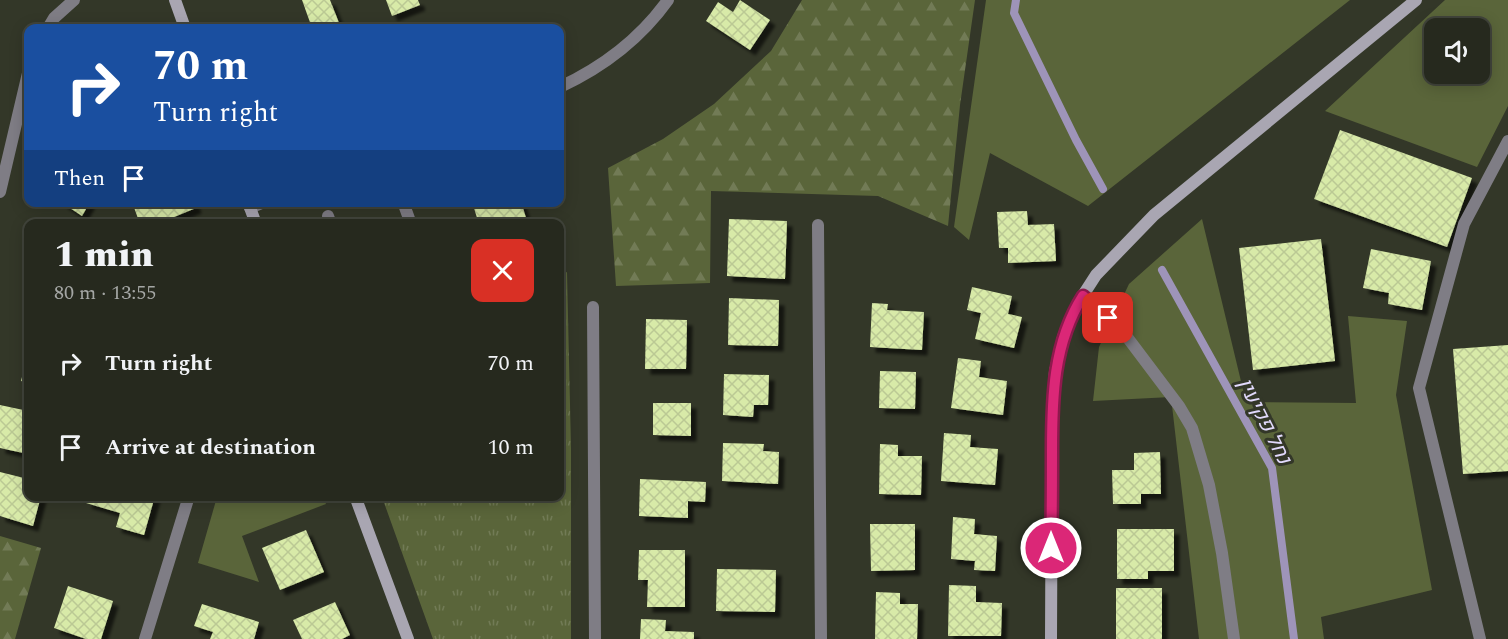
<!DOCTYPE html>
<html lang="en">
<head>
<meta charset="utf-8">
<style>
	body { margin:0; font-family:Spectral,Heebo,serif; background:#2e3127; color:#f1f3f6; height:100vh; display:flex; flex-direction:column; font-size:22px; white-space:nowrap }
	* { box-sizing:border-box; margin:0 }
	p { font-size:20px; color:#a4a6a4 }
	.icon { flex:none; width:33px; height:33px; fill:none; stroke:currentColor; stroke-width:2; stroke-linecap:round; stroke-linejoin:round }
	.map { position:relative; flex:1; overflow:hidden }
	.drawer { position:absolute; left:24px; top:219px; width:540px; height:282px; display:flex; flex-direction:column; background:#26291e; border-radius:12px; box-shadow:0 3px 15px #0003,0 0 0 2px #42453c }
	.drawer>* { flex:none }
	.hud { position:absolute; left:24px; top:24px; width:540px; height:183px; border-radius:12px; box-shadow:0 3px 15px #0003,0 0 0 2px #42453c; background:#1a4fa0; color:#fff; overflow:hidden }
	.buttons { position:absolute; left:1424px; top:18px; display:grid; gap:12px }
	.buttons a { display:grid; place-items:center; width:66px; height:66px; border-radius:12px; background:#26291e; box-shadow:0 3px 15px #0003,0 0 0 2px #42453c; font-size:30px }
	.pin { position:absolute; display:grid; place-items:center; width:51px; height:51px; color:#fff; margin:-26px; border-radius:12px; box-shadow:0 3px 9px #0006 }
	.me { position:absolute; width:66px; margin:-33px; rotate:0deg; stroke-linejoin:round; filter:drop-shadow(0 0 4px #0008) }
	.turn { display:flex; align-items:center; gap:21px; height:126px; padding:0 30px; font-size:27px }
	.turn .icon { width:78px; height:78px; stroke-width:2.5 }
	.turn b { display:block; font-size:42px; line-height:51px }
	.then { display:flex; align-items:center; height:57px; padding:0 30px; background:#0003; gap:12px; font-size:22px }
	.round { display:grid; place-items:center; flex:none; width:63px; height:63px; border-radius:12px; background:#2e3127 }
	.head { display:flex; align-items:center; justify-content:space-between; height:102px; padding:0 30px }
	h1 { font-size:36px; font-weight:800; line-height:45px }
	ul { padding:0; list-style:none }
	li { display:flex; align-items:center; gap:18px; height:84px; padding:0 30px }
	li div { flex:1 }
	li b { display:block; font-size:22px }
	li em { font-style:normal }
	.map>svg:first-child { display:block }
</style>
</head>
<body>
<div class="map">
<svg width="1508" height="639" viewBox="0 0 1508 639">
	<defs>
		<pattern id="forest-firs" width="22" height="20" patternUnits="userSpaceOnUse" patternTransform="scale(1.5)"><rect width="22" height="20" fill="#5a653a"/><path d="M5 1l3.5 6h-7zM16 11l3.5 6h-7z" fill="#727b56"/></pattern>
		<pattern id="park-tufts" width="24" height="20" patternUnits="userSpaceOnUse" patternTransform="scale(1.5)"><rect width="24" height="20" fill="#5a653a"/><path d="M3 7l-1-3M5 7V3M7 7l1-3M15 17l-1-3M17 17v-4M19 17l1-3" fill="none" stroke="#727b56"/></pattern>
		<pattern id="building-cross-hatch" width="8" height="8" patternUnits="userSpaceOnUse" patternTransform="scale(1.5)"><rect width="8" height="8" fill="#d8eaa8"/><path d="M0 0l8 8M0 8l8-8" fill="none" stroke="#bbc994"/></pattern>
		<filter id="shadow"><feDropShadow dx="5.5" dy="5.5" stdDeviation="1.5" flood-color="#0009"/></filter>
	</defs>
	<rect width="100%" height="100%" fill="#333728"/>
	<g fill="#5a653a" fill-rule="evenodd">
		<path d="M986,0H1350L1088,206L990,153L969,240L954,227Z"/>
		<path d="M1445,0H1508V106L1477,167L1325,111ZM1479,28V74H1434V28Z"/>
		<path d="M1202,219L1246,402L1356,403L1348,316L1407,321L1396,395L1432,590L1321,617L1324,639H1199L1171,397L1093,401L1099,347L1129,284Z"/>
		<path d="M217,497H323L326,504L242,536L259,582L198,563Z"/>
	</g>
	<g fill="url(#forest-firs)">
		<path d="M802,0H975L960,105L948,226L878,196L711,191L710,283L616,286L608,168L663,139L714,104L771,51Z"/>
		<path d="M0,536L41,548L15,639H0Z"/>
	</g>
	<path fill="url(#park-tufts)" d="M567,272L571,449V639H433L382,497L560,496V275Z"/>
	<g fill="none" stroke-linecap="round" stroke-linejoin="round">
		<g stroke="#9e94b9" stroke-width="8">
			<path d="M1016,0L1014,13L1076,140L1103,189"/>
			<path d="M1162,270L1272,468L1294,639"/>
		</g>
	</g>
	<g fill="url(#building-cross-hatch)" filter="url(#shadow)">
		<path d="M302,0H330L341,28H312Z"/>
		<path d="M386,0H418L420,5L392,16Z"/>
		<path d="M740,0L770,20L750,50L706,21L718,2L733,12Z"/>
		<path d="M1340,130L1472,178L1447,247L1314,199Z"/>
		<path d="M61,202H90L82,216Z"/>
		<path d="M132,202H194L196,208L157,224H140Z"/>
		<path d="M472,202H521L528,224H479Z"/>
		<path d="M1027,211L1028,225L1054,224L1056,261L1008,263V248H999L997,212Z"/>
		<path d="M729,219L787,221L785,279L727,276Z"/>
		<path d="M1321,239L1335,361L1253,370L1239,248Z"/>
		<path d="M1371,249L1431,261L1422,310L1388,304L1389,293L1363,288Z"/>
		<path d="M972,287L1012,296L1008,314L1022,317L1014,348L975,339L981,313L967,310Z"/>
		<path d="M729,298L779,300L778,346L728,345Z"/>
		<path d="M872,303L888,304L887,310L924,312L922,350L870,347Z"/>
		<path d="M646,319L687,320L686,369H645Z"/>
		<path d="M1508,345V471L1463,474L1453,349Z"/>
		<path d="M28,354V383L21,381Z"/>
		<path d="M958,358L981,361L979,377L1007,381L1003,415L951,408Z"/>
		<path d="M880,371L916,372L915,409L879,408Z"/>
		<path d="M724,374L769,375L768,405H754L753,417L723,415Z"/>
		<path d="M653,403H691V436L653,435Z"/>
		<path d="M0,405L28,411V454L0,448Z"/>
		<path d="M944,433L971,435L970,447L998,449L995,485L941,481Z"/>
		<path d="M723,443L764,444L763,451L779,452L778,484L722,481Z"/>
		<path d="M880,444L898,445V456H922L921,495L879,494Z"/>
		<path d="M1160,452L1161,494H1141V504H1113L1112,470H1134V453Z"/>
		<path d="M0,472L28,479V496H41L33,526L0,516Z"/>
		<path d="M640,479L706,482L705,502L688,501V518L639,516Z"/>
		<path d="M88,496H155L144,535L116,527L120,513L86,503Z"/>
		<path d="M953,517L975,519L974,534L997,536L995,571L974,570L975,561L951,559Z"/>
		<path d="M870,524H915V570L871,571Z"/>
		<path d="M1117,529H1174V571H1148V579H1117Z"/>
		<path d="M306,530L324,572L280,590L262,548Z"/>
		<path d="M639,550H685V607H647L648,580H638Z"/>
		<path d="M717,569L776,570L775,612L716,611Z"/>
		<path d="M949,585L976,586V602L1002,603L1001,636H948Z"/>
		<path d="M68,586L113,601L101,639H86L54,628Z"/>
		<rect x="1116" y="588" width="46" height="51"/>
		<path d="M876,592L900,593V604H918L917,639H875Z"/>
		<path d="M335,602L350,635L342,639H302L293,620Z"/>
		<path d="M202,604L259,622L254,639H210L213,632L194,626Z"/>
		<path d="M641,619L666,620L665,631L694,632V639H640Z"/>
	</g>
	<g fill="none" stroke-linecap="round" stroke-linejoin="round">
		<g stroke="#7f7d85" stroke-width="12">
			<path d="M403,202L411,224"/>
			<path d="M328,216L331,224"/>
			<path d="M1083,296L1121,329L1179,406L1192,428L1209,485L1222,553L1234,639"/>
			<path d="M1480,639L1419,388L1464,224L1508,141"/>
		</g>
		<g stroke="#7f7d85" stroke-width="12">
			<path d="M48,28L54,18L74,0"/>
			<path d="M560,87C603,67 640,39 668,0"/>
			<path d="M0,192L28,73"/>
			<path d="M250,208L264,202"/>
			<path d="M818,225L821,639"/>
			<path d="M593,307L595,639"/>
			<path d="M145,639L189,496"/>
		</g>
		<g stroke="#a9a6b2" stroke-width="12">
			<path d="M175,0L185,28"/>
			<path d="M248,202L256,224"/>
			<path d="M355,496L408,639"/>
			<path d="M1051,639L1052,412L1055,371L1063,337L1078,303L1096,275L1154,215L1416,0"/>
		</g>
	</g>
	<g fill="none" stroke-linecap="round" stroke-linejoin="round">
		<g stroke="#8e194d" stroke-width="15">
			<path id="route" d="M1051,548C1052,516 1052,484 1052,451C1052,398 1053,343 1083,296L1108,318"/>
		</g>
		<use href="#route" stroke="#db2777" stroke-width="10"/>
	</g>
	<g text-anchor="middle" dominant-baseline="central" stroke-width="6" stroke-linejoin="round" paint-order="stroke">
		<g font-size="21" font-style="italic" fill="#e2dafc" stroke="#333728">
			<text transform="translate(1264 421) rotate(63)">נחל פקיעין</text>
		</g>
	</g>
</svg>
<div class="buttons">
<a><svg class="icon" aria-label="sound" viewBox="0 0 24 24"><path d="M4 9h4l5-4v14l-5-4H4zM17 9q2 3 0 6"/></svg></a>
</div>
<div class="pin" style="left:1108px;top:318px;background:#d93025"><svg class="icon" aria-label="arrive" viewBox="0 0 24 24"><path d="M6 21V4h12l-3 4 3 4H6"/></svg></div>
<svg class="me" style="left:1051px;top:548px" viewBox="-20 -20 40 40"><circle r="17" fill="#db2777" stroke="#fff" stroke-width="3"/><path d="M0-11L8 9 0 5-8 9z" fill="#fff"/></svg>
<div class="hud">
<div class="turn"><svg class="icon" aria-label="right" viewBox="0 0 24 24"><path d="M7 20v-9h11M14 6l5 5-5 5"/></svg><div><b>70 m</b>Turn right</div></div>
<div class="then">Then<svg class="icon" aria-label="arrive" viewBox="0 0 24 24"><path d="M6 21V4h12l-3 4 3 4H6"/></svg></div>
</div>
<section class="drawer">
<div class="head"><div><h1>1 min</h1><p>80 m · 13:55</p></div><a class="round" style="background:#d93025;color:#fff"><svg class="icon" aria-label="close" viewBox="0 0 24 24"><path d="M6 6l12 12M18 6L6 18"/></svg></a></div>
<ul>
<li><svg class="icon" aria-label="right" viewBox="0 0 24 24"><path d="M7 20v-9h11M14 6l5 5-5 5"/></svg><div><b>Turn right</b></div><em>70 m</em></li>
<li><svg class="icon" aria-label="arrive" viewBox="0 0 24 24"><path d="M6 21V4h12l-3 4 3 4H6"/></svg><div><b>Arrive at destination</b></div><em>10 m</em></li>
</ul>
</section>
</div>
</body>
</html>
